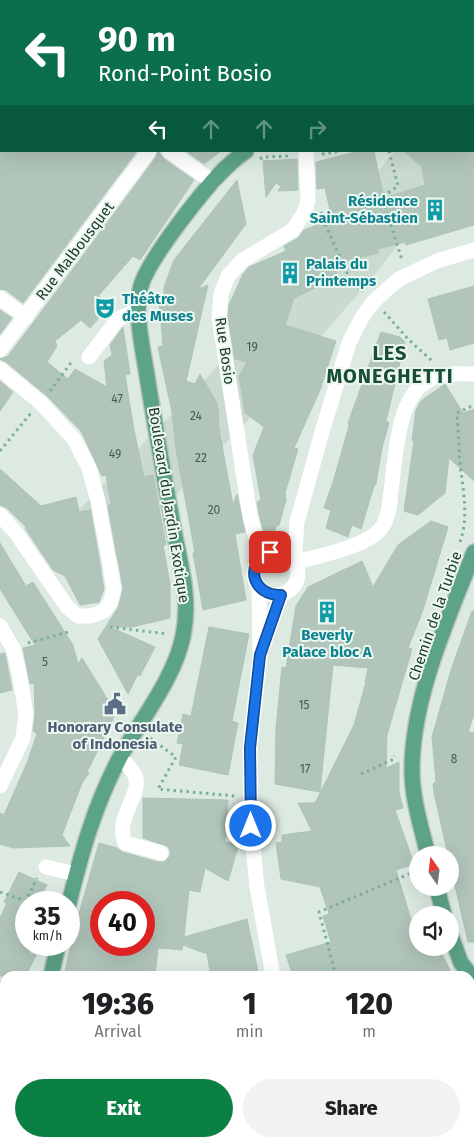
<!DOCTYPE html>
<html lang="en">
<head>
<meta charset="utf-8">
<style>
	body { margin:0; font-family:"Fira Sans",sans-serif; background:#f2f2f2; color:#202124; height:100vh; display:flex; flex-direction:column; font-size:19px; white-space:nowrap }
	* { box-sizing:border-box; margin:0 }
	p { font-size:16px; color:#757577 }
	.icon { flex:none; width:28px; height:28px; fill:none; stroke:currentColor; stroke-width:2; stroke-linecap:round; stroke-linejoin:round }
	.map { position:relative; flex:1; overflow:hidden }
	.details { position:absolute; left:0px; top:971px; width:475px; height:176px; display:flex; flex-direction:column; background:#fff; border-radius:15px 15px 0 0; box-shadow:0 5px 20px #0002 }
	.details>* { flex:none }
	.guide { position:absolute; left:0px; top:0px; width:475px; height:152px; box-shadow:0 5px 20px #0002; background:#0b6e4f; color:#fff; overflow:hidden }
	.needle { width:32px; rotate:346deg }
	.buttons { position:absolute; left:409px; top:846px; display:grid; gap:10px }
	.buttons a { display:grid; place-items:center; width:50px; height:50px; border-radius:50%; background:#fff; box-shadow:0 5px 20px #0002; font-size:25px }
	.speed { position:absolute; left:15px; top:891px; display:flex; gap:10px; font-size:25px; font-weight:700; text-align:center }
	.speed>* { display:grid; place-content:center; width:65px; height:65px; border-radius:50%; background:#fff; box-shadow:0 5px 20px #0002; line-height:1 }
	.speed small { font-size:12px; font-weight:400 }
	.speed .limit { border:8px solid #d22; background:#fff; color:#111 }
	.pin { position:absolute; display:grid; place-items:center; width:42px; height:42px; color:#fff; margin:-21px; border-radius:10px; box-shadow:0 2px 8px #0006 }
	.me { position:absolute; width:55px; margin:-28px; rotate:0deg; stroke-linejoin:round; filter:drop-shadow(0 0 4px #0008) }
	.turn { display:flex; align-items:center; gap:18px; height:105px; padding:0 15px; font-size:22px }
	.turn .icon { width:65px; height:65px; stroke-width:2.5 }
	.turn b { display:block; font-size:35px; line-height:42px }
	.lanes { display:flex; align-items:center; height:48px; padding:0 15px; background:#0003; justify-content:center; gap:25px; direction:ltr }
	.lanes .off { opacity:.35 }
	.eta { display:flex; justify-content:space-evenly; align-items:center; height:85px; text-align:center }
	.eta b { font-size:30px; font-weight:800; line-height:35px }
	.button { display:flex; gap:10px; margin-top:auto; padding:10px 15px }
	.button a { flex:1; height:58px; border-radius:30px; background:#0b8043; color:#fff; font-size:20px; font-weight:800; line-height:58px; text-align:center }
	.button a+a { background:#f2f2f2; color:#202124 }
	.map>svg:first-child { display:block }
</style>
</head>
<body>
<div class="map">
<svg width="474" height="1147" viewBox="0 0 474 1147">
	<rect width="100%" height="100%" fill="#dceae2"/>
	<path fill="#cadad0" d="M394,151H472L450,182L365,286L245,423L83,592L39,551L204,381L320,246Z"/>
	<path fill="#b2deb7" d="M34,1142H243L251,1145L250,1147H27L29,1143Z"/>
	<g fill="#b1c5ba" stroke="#aec4b8" fill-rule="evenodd">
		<path d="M0,151H137L23,303L6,290L0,289Z"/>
		<path d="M158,151L164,159L194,180L140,260L133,256L98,296L111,304L90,328L81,320L55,341L57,346L47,362L68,379L75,369L107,387L104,361L112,355L110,345L123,327L130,374L125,375L134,430L144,477L153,475L166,545H163L170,584V618L132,627H110L155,647L140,676L138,674L128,694L98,639L119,606L123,588L108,505H111L106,475L102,476L81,431L47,396L6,362L0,359L8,356L33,323L156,157Z"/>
		<path d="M186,151H221L204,164Z"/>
		<path d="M359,151H374L384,198L425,185L422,167L404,151H474V225L406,245L405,242L377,249L379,253L333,264L338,277L294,298L285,325L336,341L320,390L294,448L298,449L285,493L286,500L279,525L276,526L269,552L259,514L257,502L261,500L253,455L264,427L245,413L239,376L247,362L235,359L228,317L229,305L243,274L249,267L286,251L284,246L298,238L304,230L332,219L325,188L317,189L316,162Z"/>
		<path d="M297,159L298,190L278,191L281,186L276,183L266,197L263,161Z"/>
		<path d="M237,180L246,224L198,289L208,285L186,381L195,384L200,374L217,403L219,417L218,423L233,505L237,494L245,532L235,534L246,600L203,610L193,553H195L176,449L172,412L158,347L163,346L159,299H164V287L174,260Z"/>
		<path d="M474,286V343L450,350L447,338L439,340L428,299Z"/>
		<path d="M0,310L12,318L0,334Z"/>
		<path d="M381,332L400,337L405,342L386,421L389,423L382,448L376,484L374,486L361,529L352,525L348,537L326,528L331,510L324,508L334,479L349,426L348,423Z"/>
		<path d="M0,381L13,392L0,411Z"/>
		<path d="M445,384L463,413L474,409V481L449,458L445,493L418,515L404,511L414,441L412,440L416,410L421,401Z"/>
		<path d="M0,469L41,506L76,497L79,512L90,510L104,589L99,602L80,605L65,576L53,570L25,528L26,527L7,508L0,505Z"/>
		<path d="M431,521L448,527L423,610L408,648L412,649L387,735L386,768L399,762V793L403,808L395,810L414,864L396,870L413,926L418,925V948H439L453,976H293L286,955L331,942L323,916L329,914L320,887L281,879L276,843L282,842V835L312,831L298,803H315L354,725L366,682H365L368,668L333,665L320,792L275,784L276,728L282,667L286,668L296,606L308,587L362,561L373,587L398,545Z"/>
		<path d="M0,543L26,586L33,582L73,645L78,664L82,658L116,713L87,772L89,773L82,783L62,835L70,846L13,848L0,844V813L4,815L27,763L37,734L33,731L35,715L34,683L30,684L23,648L35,645L0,589Z"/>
		<path d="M472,611H474V714L468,733L474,732V942H468L450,864V855H448L434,793L433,784L436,781L432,737L451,670Z"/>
		<path d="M209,627L249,634L232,721L238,723L228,775L179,765L183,744L177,743L183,714L191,716Z"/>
		<path d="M5,653L12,690L0,693V654Z"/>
		<path d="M143,798L228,800L225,842L239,844L228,881L205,868L200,892L189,890L184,937L247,919L259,976H211L207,954L183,945L182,950L158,948L155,976H64L73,935L99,843L117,848L122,852L158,862H164L170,856V850L167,846L143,838ZM101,902H144V945H101Z"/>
		<path d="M19,872L47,885L38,902H26V945H34L30,953L36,955L26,976H0V918L7,903L4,902Z"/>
	</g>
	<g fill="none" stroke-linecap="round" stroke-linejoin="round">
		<g stroke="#b6c7be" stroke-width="15" stroke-dasharray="15 8" stroke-linecap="butt">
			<path d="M0,1121L5,1123"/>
			<path d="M40,1142L48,1147"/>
		</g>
		<g stroke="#bbc4c0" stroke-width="18">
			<g id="major">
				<path d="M430,1L431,0"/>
				<path d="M428,855C421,827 412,798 412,770C412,697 448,619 474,552"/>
				<path d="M437,888L444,915"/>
				<path d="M69,903C82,851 94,807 119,759C139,722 175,678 183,636C191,598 180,563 173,526C164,476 155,426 147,376C143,349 135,318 140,290C144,264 208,183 230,164C235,159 241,155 246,151"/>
				<path d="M450,933L461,963L474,979"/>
				<path d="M51,976L58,945"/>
				<path d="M6,1147L8,1142"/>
			</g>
		</g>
		<g stroke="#79b097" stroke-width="3" stroke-dasharray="2.5 4" stroke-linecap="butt">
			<path d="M389,151L398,186L382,197L402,260"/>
			<path d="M322,154L341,151"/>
			<path d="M260,159L263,157L291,156"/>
			<path d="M321,212L325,224L348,275L363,292"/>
			<path d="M384,312L408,339L432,361"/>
			<path d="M50,391L73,360"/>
			<path d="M0,451L31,413"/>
			<path d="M460,542C469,517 463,490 460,464C459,447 458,430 457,413L474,405"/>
			<path d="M110,627L168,634"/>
			<path d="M28,643L72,631"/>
			<path d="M150,738L176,757L158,789L235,796"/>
			<path d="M361,774L394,759L395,756"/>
			<path d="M0,892L26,901L37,878"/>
			<path d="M336,976L319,912L416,871L418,877"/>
			<path d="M357,1142L363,1147"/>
			<path d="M281,1145L290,1147L293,1142"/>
		</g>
		<g stroke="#fff" stroke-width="15">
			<path d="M28,0L30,1"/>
			<path d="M368,1V0"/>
			<path d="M169,151L213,182"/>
			<path d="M0,298L26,317"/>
			<path d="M0,350L149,151"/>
			<path d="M89,357L118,319L139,310"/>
			<path d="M0,369L41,403L74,439L89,468L98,501L114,589L110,603L104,611L91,616H78L68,608L16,533L0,515"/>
			<circle cx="276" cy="573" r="22"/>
			<path d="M261,557L250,516L219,317L221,294L228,276L243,260L293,230L304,213L308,201L306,151"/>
			<path d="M294,560L297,522L322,432L349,343L361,319L373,302L399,279L437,261L474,250"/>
			<path d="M295,562C316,557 370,546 382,527C389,517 390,502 391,491C396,458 396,397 429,380C443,372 459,374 474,374"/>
			<path d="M259,587L260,655L250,748L251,826L257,887L273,976"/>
			<path d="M0,626L13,648L19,672L26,714L23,738L0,786"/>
			<path d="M263,646L281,595"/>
			<path d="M120,757C125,762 132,769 135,775C143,795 114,817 125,843L161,853"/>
			<path d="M46,867L76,874"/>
			<path d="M470,1122L474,1128"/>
			<path d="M404,1142L407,1147"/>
			<path d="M266,1147L267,1142"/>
		</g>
		<use href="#major" stroke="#5ca387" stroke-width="15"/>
	</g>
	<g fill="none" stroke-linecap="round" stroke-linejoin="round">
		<g stroke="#114b97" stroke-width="12">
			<path id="route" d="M251,826L250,748L260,655L281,595C253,596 243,564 270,552"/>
		</g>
		<use href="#route" stroke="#1a73e8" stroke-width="9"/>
	</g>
	<defs>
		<g id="building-bare" transform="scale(1.725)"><path d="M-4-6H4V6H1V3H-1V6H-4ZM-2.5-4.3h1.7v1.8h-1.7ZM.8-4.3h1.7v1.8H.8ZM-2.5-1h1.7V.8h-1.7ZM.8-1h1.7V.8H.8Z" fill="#0f9aa8" stroke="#ecf7f0" stroke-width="2.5" paint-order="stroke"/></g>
		<g id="theatre-bare" transform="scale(1.725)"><path d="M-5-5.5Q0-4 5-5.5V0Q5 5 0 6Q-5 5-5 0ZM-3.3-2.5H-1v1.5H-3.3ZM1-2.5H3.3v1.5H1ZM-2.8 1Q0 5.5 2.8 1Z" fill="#0f9aa8" stroke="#ecf7f0" stroke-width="2.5" paint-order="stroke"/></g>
		<g id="civic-bare" transform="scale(1.725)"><path d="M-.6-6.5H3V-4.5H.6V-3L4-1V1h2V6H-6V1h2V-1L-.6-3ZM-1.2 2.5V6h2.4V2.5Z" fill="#5c6f8a" stroke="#ecf7f0" stroke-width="2.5" paint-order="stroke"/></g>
	</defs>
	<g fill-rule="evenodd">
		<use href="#building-bare" x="435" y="210"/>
		<use href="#building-bare" x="290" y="273"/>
		<use href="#theatre-bare" x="105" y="308"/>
		<use href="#building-bare" x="327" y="612"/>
		<use href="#civic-bare" x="115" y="704"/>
	</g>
	<g text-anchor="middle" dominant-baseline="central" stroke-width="4" stroke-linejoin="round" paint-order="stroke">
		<g font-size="12" fill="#425d51">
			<text x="252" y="347">19</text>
			<text x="117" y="399">47</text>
			<text x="196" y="416">24</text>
			<text x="115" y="454">49</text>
			<text x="201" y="458">22</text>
			<text x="214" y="510">20</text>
			<text x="45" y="662">5</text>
			<text x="304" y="705">15</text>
			<text x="454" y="759">8</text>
			<text x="305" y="769">17</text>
		</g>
		<g font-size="15" font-weight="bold" fill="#0d838f" stroke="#ecf7f0" text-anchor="start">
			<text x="418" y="201" text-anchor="end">Résidence<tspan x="418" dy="17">Saint-Sébastien</tspan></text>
			<text x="306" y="264">Palais du<tspan x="306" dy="17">Printemps</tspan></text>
			<text x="122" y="299">Théâtre<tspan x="122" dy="17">des Muses</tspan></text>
			<text x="327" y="635" text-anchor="middle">Beverly<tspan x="327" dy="17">Palace bloc A</tspan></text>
		</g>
		<g font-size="15" fill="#1d3a2e" stroke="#ecf7f0">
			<text transform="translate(75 251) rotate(-53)">Rue Malbousquet</text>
			<text transform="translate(225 351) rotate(82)">Rue Bosio</text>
			<text transform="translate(169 505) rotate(81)">Boulevard du Jardin Exotique</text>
			<text transform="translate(435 616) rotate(-71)">Chemin de la Turbie</text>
		</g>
		<g font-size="15" font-weight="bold" fill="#4e5e75" stroke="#ecf7f0">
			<text x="115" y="727">Honorary Consulate<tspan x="115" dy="17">of Indonesia</tspan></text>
		</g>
		<g font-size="20" font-weight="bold" letter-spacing="1" fill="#184d38" stroke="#ecf7f0">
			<text x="390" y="353">LES<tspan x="390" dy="23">MONEGHETTI</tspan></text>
		</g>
	</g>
</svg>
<div class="buttons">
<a><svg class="needle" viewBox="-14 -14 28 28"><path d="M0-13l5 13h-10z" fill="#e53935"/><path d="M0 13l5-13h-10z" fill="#757577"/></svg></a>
<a><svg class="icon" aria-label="sound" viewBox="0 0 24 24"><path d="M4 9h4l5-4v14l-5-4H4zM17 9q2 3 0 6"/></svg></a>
</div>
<div class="speed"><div>35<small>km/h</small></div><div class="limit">40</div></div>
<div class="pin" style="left:270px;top:552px;background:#d93025"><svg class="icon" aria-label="arrive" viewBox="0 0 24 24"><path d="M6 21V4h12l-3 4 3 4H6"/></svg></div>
<svg class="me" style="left:251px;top:826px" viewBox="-20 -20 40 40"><circle r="17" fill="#1a73e8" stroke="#fff" stroke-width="3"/><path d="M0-11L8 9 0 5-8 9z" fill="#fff"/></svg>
<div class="guide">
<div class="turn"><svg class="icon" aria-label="left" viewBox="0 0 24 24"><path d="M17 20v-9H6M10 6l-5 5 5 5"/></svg><div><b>90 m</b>Rond-Point Bosio</div></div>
<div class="lanes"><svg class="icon" aria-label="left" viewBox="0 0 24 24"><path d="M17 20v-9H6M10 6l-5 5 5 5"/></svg><svg class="icon off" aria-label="ahead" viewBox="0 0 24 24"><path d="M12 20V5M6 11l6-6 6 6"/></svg><svg class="icon off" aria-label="ahead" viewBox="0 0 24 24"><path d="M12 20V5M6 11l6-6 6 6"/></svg><svg class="icon off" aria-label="right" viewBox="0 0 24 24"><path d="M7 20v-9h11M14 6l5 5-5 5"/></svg></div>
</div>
<section class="details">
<div class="eta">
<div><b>19:36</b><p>Arrival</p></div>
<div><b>1</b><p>min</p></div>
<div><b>120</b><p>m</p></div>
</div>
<div class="button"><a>Exit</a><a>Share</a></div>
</section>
</div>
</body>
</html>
